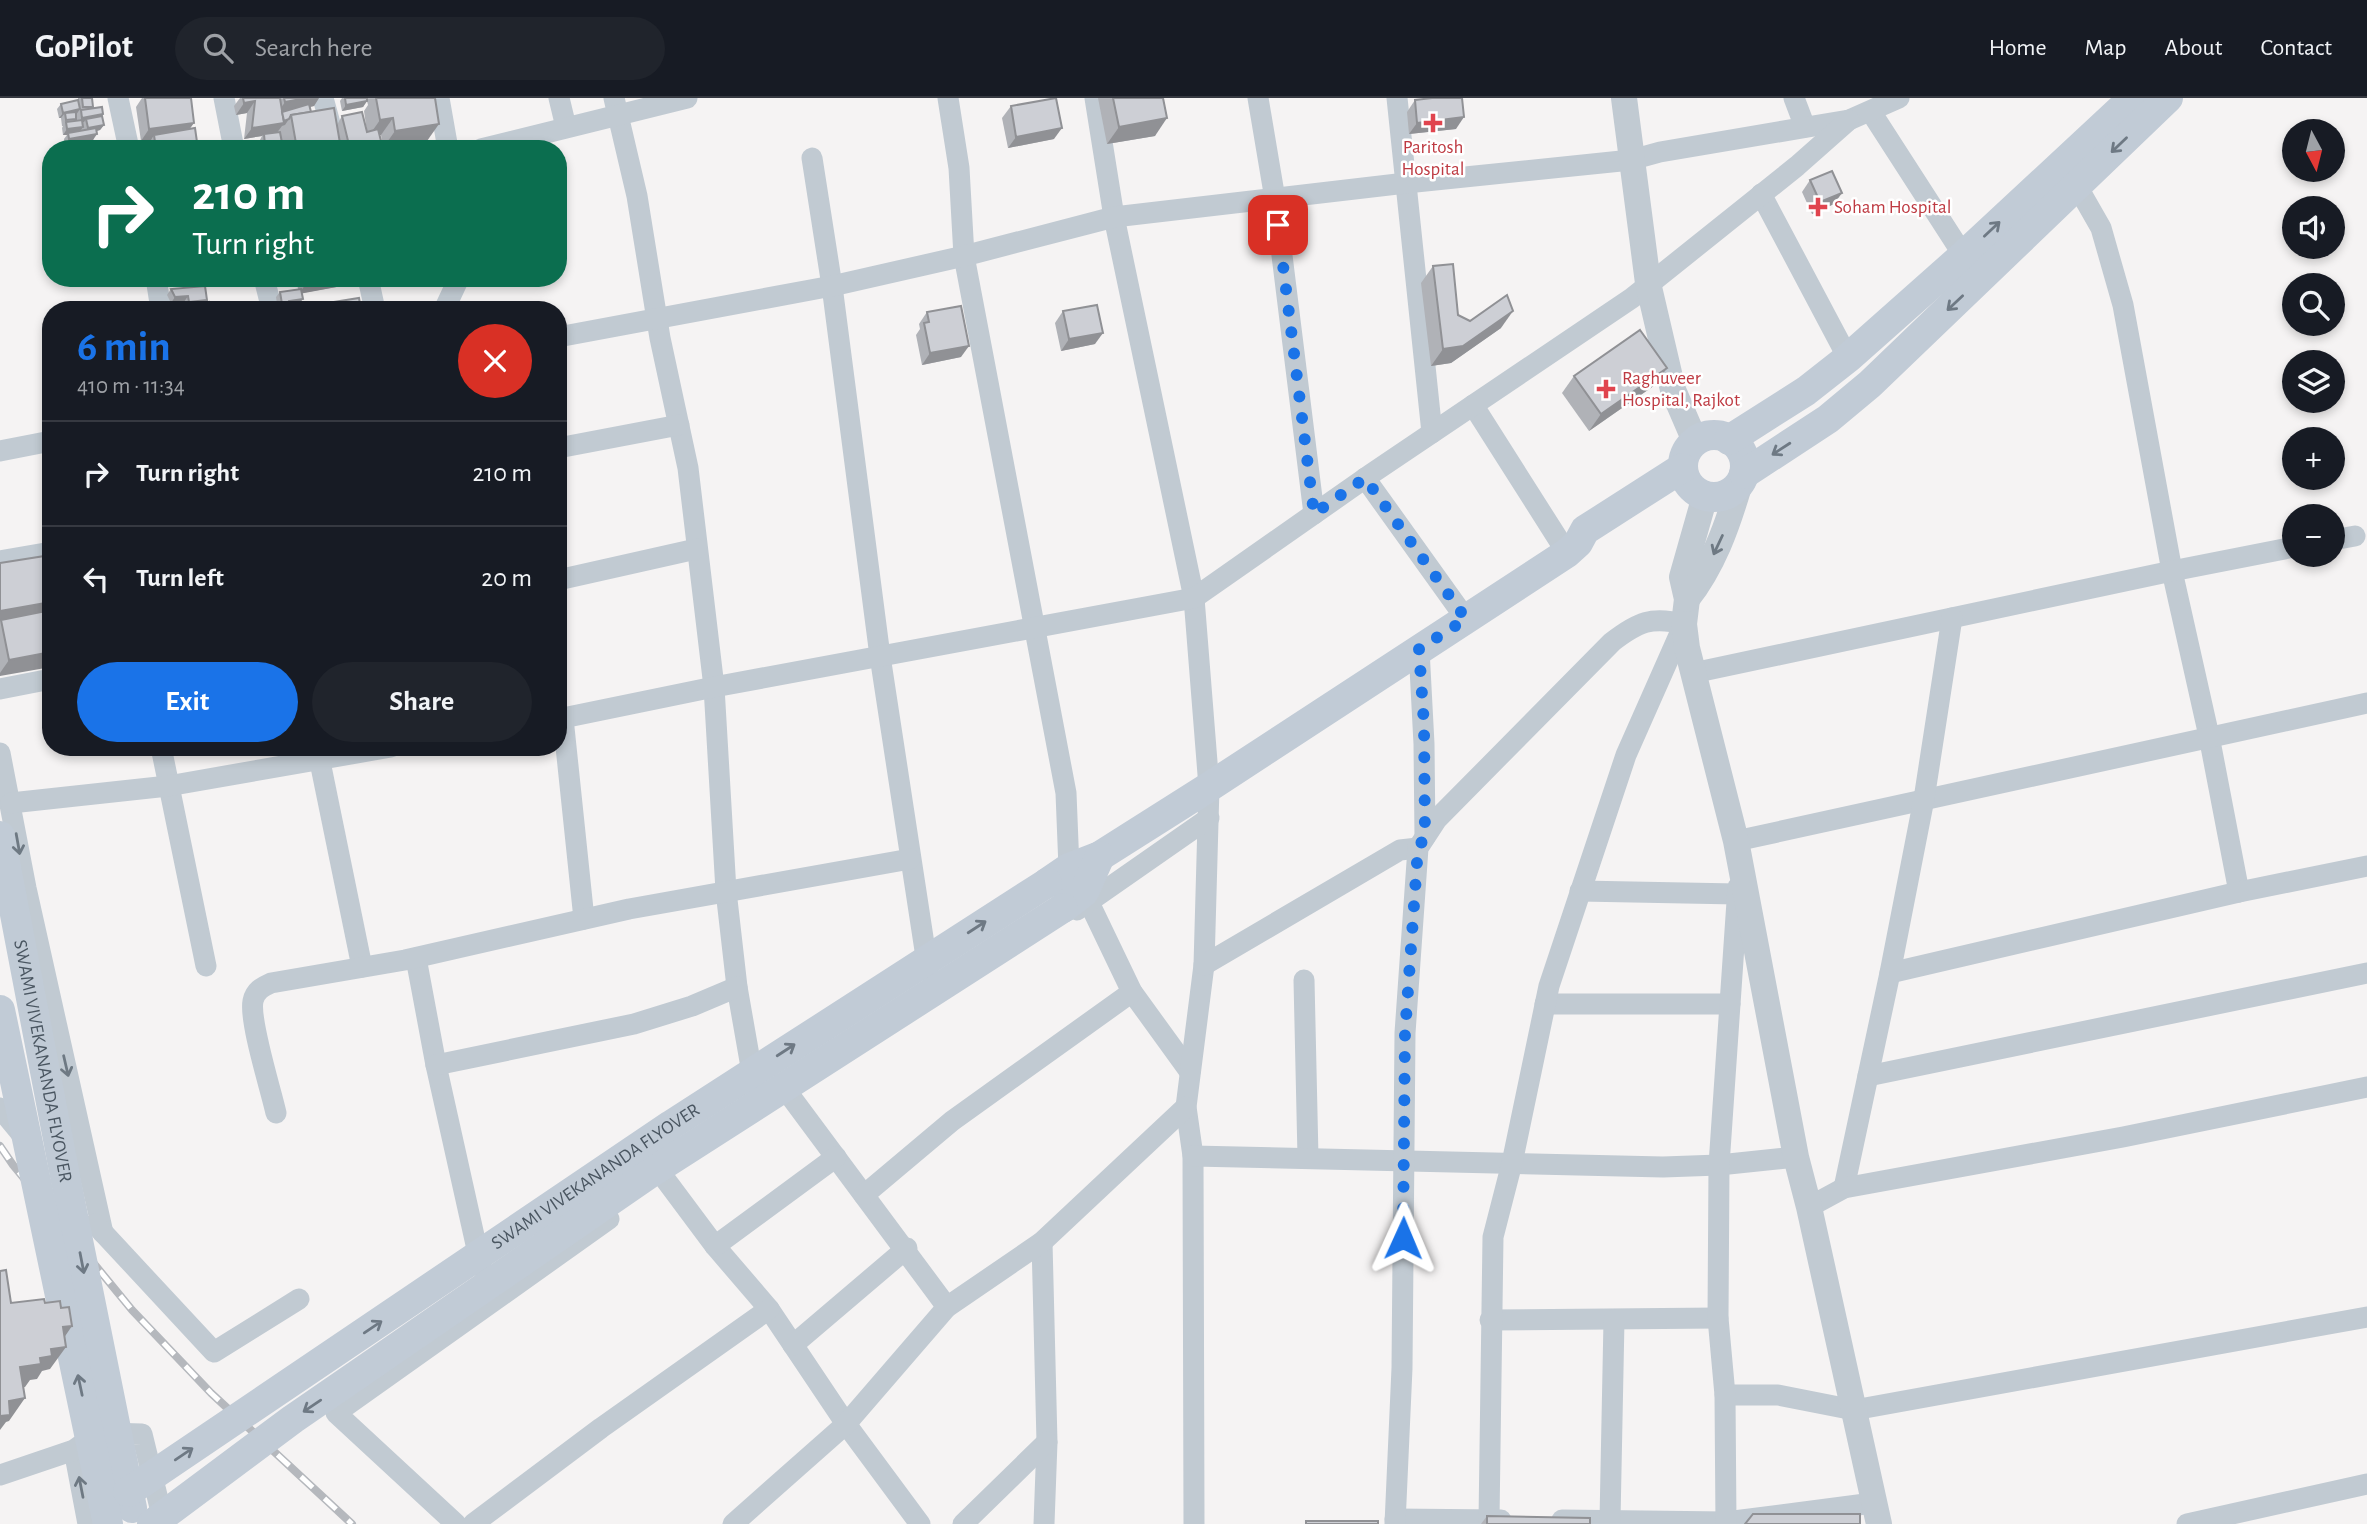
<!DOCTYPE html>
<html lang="en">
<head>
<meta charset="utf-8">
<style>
	body { margin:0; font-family:"Alegreya Sans",sans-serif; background:#20242c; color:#f1f3f6; height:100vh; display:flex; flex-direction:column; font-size:26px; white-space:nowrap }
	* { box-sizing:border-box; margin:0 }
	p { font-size:23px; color:#9ea1a6 }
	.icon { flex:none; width:38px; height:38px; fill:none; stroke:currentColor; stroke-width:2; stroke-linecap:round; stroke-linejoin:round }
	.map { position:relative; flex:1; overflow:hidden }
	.drawer { position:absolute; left:42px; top:203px; width:525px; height:455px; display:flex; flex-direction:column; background:#171b24; border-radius:28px; box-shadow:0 4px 10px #0003 }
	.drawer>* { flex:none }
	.banner { position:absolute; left:42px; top:42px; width:525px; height:147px; border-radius:28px; box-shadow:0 4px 10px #0003; background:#0b6e4f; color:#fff; overflow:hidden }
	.needle { width:46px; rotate:173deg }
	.fabs { position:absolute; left:2282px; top:21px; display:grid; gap:14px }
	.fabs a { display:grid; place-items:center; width:63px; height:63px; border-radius:50%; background:#171b24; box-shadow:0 4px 10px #0003; font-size:35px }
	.pin { position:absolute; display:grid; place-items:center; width:60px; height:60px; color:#fff; margin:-30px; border-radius:14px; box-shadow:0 4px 10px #0006 }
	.me { position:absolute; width:77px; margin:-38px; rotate:1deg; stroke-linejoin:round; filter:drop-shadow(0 0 5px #0008) }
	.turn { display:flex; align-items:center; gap:24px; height:147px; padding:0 35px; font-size:32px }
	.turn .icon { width:91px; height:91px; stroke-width:2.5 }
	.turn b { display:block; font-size:49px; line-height:60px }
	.round { display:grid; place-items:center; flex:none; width:74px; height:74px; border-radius:37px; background:#20242c }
	.overview { display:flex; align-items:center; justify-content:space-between; height:119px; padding:0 35px }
	h1 { font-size:42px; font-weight:700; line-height:52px; color:#1a73e8 }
	.button { display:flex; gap:14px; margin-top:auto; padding:14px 35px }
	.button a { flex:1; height:80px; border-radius:42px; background:#1a73e8; color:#fff; font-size:28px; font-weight:700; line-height:80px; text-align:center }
	.button a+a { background:#20242c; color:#f1f3f6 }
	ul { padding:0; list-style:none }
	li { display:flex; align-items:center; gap:21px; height:105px; padding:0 35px; border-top:2px solid #363941 }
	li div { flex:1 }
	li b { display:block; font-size:26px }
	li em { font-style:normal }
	header { display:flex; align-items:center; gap:42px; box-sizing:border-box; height:98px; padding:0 35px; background:#171b24; border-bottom:2px solid #363941 }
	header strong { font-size:33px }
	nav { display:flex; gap:38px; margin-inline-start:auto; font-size:24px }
	.search { width:490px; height:63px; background:#20242c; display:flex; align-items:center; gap:18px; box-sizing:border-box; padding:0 24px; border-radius:38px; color:#9ea1a6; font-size:26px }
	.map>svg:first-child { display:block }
</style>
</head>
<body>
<header>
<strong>GoPilot</strong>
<div class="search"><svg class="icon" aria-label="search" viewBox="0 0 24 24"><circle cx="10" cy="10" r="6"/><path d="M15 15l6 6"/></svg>Search here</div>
<nav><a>Home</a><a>Map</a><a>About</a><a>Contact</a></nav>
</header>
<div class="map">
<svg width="2367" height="1426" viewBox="0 0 2367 1426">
	<rect width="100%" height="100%" fill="#f5f3f3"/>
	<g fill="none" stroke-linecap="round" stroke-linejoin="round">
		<g stroke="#c1cad2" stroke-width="21">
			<path d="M118,0L129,51"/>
			<path d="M224,0L234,51"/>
			<path d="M323,0L337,51"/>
			<path d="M439,0L448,51"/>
			<path d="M559,0L566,29"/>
			<path d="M614,0L637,98L660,240L688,370L714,589L726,793L737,889L754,986"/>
			<path d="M948,0L959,70L964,158L1066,695L1069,770L1084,794L1132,894L1190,974"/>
			<path d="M1095,0L1114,119L1194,500L1209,689L1204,867L1186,1009L1193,1058L1194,1426"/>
			<path d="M1258,0L1275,101L1314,416"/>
			<path d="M1397,0L1432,335"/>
			<path d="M1794,0L1805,29"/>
			<path d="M1871,14L1971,169"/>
			<path d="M481,51L687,0"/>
			<path d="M812,60L832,188L880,558L928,872"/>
			<path d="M2077,88L2101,130L2123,207L2172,473L2209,638L2239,794"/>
			<path d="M1761,96L1848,260"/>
			<path d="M156,180L161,212"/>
			<path d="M264,180L272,212"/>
			<path d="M368,180L375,212"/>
			<path d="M444,212L459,180"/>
			<path d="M558,239L832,188L964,158L1114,119L1406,85L1631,62L1660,54L1849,22L1899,0"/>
			<path d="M1473,307L1567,455"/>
			<path d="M558,350L679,327"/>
			<path d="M0,353L51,343"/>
			<path d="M1365,380L1466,521"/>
			<path d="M2333,442L2355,438"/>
			<path d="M0,463L51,454"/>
			<path d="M558,482L696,451"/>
			<path d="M1419,551L1424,646L1425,739"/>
			<path d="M1693,575L2172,473L2294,449"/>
			<path d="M0,591L51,581"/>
			<path d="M563,620L584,821"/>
			<path d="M558,621L714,589L1194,500L1371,376L1632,200L1797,68L1849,22"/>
			<path d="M161,649L206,868"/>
			<path d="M317,649L362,869"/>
			<path d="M0,655L26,790L103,1135"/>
			<path d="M11,705L168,688L391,649"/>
			<path d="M1736,743L2367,605"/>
			<path d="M1580,793L1737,796"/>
			<path d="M1077,812L1209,720"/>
			<path d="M416,860L436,967L481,1169"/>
			<path d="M1204,867L1400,752L1418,750"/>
			<path d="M1890,875L2239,794L2367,768"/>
			<path d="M1304,882L1308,1059"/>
			<path d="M1545,906H1730"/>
			<path d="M436,967L634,926L692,908L737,889"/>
			<path d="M1868,978L2367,875"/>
			<path d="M791,999L947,1209"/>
			<path d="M0,1010L24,1039"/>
			<path d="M276,1015C271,992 249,923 253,903C255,893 262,889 271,885L405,862L629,811L910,761"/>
			<path d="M1193,1058L1663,1069L1719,1067L1796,1059"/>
			<path d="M665,1081L715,1148L769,1211L846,1326L920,1426"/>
			<path d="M1844,1090L1890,875L1924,701L1952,520"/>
			<path d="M864,1097L952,1023L1132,894"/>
			<path d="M1809,1109L1844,1090L2123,1039L2367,989"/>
			<path d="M95,1126L214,1254L299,1201"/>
			<path d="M1042,1144L1047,1344L1044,1426"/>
			<path d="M715,1148L836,1059"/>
			<path d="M1490,1222L1718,1220"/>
			<path d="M793,1247L907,1150"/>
			<path d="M1725,1297H1778L1854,1312L2367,1219"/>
			<path d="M74,1352L88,1426"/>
			<path d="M0,1377L74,1352L85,1344L107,1335L142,1336L164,1426"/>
			<path d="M1395,1421L1501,1422"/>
			<path d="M1562,1422L1726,1424L1873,1405"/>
			<path d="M1610,1422L1614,1222"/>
			<path d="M456,1426L336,1315L609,1121"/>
			<path d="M473,1426L601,1330L769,1211"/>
			<path d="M733,1426L846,1326L947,1209L1042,1144L1186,1009"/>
			<path d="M963,1426L1047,1344"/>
			<path d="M1395,1426L1402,1270L1405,935L1418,750L1437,721L1612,544C1638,524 1651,518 1684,526L1626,657L1549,888L1512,1065L1493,1139L1489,1422"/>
			<path d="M1726,1426L1725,1297L1718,1220L1719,1067L1738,789"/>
			<path d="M2187,1426L2367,1386"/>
		</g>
		<g stroke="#c1cad2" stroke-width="26">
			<path d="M1624,0L1648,185L1673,292L1695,343"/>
			<path d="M1705,398L1682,479L1687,501L1684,526L1687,550L1736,743L1796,1059L1809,1109L1879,1426"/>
			<path d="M1687,501C1713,468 1727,429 1739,388"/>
		</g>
		<g stroke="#c1cbd6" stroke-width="30">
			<circle cx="1714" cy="368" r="31"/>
			<path d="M1729,342L1806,293L1848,260L1963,158L2133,0"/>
			<path d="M1744,376L1828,321L1870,286L2168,0"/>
			<path d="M1047,785L1069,770L1100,758L1209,689L1567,455L1578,445L1585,432L1682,370"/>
			<path d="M1063,810L1084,794L1100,758"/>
		</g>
		<g stroke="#b5b8bd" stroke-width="8">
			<path id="rail" d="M0,1048L13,1067L132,1212L211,1295L352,1426"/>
		</g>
		<use href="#rail" stroke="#fff" stroke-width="5" stroke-dasharray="16" stroke-linecap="butt"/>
		<g stroke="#c1cbd6" stroke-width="30">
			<path id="s1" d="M0,738L66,1083L132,1410"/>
			<path d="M0,912L108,1426"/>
			<path id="s2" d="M128,1394L671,1027L1047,785"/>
			<path d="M152,1426L293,1321L649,1076L1063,810"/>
		</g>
	</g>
	<g fill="#b0b2b7">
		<path d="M78,0H92L93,9L91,10L103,16L102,18L104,27L100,32L97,33L93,42L65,47L64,41L67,37H63L62,30L63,28H62L61,20H59L57,11L61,6L78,2Z"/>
		<path d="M142,0H191L190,31L198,51H144L151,42L141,43L136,9Z"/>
		<path d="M240,0H319L314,8L310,9L311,14L337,27L342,18L367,34L364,13L368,7L367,3L363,9L342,13L340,3L342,0H367V2L368,0H435L427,43L383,50L381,37H379L383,51H256L261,50L260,42L262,38L244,41L247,15L236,17L234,8Z"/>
		<path d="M1098,0H1163L1155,38L1107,46Z"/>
		<path d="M1415,2L1456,31L1409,36L1407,14Z"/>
		<path d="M1011,8L1054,41L1008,50L1002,20Z"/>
		<path d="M1810,82L1834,106L1812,116L1802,94Z"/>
		<path d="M1433,168L1458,217L1470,223L1501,230L1451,265L1431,268L1421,185Z"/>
		<path d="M296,180H347L342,188L302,195L299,206L289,208L290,212H278L276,199L280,194L298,191Z"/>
		<path d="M171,191L206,204L210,212H175L177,209L185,208L184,204L171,205L167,197Z"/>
		<path d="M327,205L361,212H323Z"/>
		<path d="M1063,213L1095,246L1061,253L1055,225Z"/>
		<path d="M927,214L961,259L922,267L916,237L920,231L919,226Z"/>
		<path d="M1574,278L1655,287L1589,333L1562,295Z"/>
		<path d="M0,465L51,511L0,578Z"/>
		<path d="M1487,1418L1590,1426H1481Z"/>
	</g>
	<g fill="#909195">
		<path d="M306,0H319L314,8L277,16L285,4Z"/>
		<path d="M255,3L247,15L236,17L244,5Z"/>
		<path d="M367,3L363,9L342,13L346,7Z"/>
		<path d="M80,11L76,17L65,15L61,20H59L63,15Z"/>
		<path d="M103,16L99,22L86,21L84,24L78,25L82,20Z"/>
		<path d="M1464,19L1456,31L1409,36L1417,25Z"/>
		<path d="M393,20L381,37L368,39L380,22Z"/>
		<path d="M1167,20L1155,38L1107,46L1119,29Z"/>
		<path d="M289,21L285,27L282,28L276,36H264L262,38L244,41L252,30Z"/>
		<path d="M194,25L186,36L154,37L151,42L141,43L149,31Z"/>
		<path d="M439,26L427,43L383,50L395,33Z"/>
		<path d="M104,27L100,32L84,36L88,30Z"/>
		<path d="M83,29L79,35H68L67,37H63L67,31Z"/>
		<path d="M1062,30L1054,41L1008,50L1016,39Z"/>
		<path d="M97,36L93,42L65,47L69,41Z"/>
		<path d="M1842,95L1834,106L1812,116L1820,104Z"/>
		<path d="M328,180H347L342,188L299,196L307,184Z"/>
		<path d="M188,198L184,204L171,205L175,199Z"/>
		<path d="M303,201L299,206L285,208L289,203Z"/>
		<path d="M207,202L203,208L185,210L189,204Z"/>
		<path d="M1513,213L1501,230L1451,265L1431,268L1443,251Z"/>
		<path d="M1103,235L1095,246L1061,253L1069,241Z"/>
		<path d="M969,248L961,259L922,267L930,255Z"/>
		<path d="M1667,270L1655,287L1589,333L1601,316Z"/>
		<path d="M51,504V511L44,521L1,522L0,523V513Z"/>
		<path d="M51,554V569L0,578V575L9,562Z"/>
		<path d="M72,1228L57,1250L66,1249L50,1271L42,1273L37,1281L30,1282L25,1289L4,1292L20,1269L63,1229Z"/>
		<path d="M25,1300L9,1323L6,1324L0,1332V1316L9,1303Z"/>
	</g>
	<g fill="#cdcfd5" stroke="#909195" stroke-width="2">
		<path d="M82,0H92L93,9H83Z"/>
		<path d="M145,0H191L194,25L149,31Z"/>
		<path d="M243,0H280L284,25L252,30L255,3L244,5Z"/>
		<path d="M284,0H306L285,4Z"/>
		<path d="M345,0H367V3L346,7Z"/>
		<path d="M376,0H435L439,26L395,33L393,20L380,22Z"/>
		<path d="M1056,0L1062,30L1016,39L1011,8Z"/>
		<path d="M1113,0H1163L1167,20L1119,29Z"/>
		<path d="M1432,0H1462L1464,19L1417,25L1415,2Z"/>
		<path d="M78,2L80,11L63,15L61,6Z"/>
		<path d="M309,6L311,14L291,17L289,21L284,23L282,14Z"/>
		<path d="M102,9L103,16L82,20L81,12Z"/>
		<path d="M334,10L341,51H297L291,17Z"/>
		<path d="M76,14V21L66,22L65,15Z"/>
		<path d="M362,14L367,34L378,31L383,51H350L342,18Z"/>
		<path d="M102,18L104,27L88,30L86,21Z"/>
		<path d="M82,22L83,29L67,31L66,24Z"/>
		<path d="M96,30L97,36L69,41L68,35Z"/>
		<path d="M195,30L198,51H156L154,37Z"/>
		<path d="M280,34L282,45L265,47L264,36Z"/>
		<path d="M289,46V51H257L256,50Z"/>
		<path d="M1832,73L1842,95L1820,104L1810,82Z"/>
		<path d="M1453,166L1458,217L1470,223L1507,197L1513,213L1463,248L1443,251L1433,168Z"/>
		<path d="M306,180H328L307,184Z"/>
		<path d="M205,188L207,202L189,204L188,198L175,199L171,191Z"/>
		<path d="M301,191L303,201L289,203L290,212H283L280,194Z"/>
		<path d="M359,200L361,212H328L327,205Z"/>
		<path d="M209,204L210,212H177V209Z"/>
		<path d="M243,207L244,212H231L230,210Z"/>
		<path d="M1097,207L1103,235L1069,241L1063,213Z"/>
		<path d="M961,208L969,248L930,255L924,225L929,224L927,214Z"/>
		<path d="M1640,232L1667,270L1601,316L1574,278Z"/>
		<path d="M51,457V504L0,513V465Z"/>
		<path d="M51,512V554L9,562L1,522Z"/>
		<path d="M6,1172L11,1205L44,1201L45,1205L60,1203L61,1210L69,1209L72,1228L63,1229L66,1249L51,1251L52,1258L40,1260L41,1266L20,1269L25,1300L9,1303L10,1317L0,1318V1173Z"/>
		<path d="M1753,1416H1860V1426H1745Z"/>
		<path d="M1487,1418L1590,1420V1426H1487Z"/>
		<rect x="1306" y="1423" width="72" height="3"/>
	</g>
	<defs><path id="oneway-shaft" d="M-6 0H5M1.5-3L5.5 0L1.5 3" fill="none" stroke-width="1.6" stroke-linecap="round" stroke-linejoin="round" transform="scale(1.75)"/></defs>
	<g stroke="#6e7984">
		<use href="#oneway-shaft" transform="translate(2119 47) rotate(136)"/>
		<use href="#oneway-shaft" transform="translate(1992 131) rotate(-43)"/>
		<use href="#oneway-shaft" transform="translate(1955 205) rotate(137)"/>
		<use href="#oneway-shaft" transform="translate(1781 351) rotate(147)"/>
		<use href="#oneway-shaft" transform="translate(977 829) rotate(-33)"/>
		<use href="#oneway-shaft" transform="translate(786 952) rotate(-33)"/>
		<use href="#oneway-shaft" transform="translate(82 1165) rotate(79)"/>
		<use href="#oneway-shaft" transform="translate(373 1229) rotate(-34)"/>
		<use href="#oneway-shaft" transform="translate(80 1287) rotate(-102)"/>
		<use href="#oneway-shaft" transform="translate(312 1308) rotate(146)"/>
		<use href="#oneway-shaft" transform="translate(184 1356) rotate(-34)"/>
	</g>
	<g stroke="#6e7983">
		<use href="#oneway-shaft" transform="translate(1718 447) rotate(115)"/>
		<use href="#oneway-shaft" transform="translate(18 746) rotate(80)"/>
		<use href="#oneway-shaft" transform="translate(66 968) rotate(77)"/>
		<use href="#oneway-shaft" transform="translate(81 1389) rotate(-101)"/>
	</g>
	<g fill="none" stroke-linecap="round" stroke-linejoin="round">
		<path stroke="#1a73e8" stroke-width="12" stroke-dasharray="0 21.6" d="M1278,127L1314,416L1365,380L1466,521L1419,551L1424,627L1425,739L1418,750L1405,935L1403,1140"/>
	</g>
	<g fill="#e0444e" stroke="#fff" stroke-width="2.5">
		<path d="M1429.5 14.5h7v7h7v7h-7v7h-7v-7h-7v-7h7z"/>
		<path d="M1814.5 98.5h7v7h7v7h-7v7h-7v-7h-7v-7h7z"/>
		<path d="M1602.5 280.5h7v7h7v7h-7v7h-7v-7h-7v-7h7z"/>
	</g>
	<g text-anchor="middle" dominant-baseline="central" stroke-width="5" stroke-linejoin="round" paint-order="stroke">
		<g font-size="19" fill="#be3a42" stroke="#fff" text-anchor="start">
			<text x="1433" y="49" text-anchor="middle">Paritosh<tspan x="1433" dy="22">Hospital</tspan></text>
			<text x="1834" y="109">Soham Hospital</text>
			<text x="1622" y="280">Raghuveer<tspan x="1622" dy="22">Hospital, Rajkot</tspan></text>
		</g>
		<g font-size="19" fill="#4a5661" stroke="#fff">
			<text stroke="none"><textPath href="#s1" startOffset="229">SWAMI VIVEKANANDA FLYOVER</textPath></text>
			<text stroke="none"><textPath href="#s2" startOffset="564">SWAMI VIVEKANANDA FLYOVER</textPath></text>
		</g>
	</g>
</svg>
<div class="fabs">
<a><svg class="needle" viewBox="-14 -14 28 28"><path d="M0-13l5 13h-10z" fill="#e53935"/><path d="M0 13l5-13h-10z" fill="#9ea1a6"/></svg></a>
<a><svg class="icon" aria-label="sound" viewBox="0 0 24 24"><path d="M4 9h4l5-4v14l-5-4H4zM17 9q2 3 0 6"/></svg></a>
<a><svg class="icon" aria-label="search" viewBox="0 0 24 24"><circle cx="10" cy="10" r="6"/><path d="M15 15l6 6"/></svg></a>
<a><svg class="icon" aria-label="layers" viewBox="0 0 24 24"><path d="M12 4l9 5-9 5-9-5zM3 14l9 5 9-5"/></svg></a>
<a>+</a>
<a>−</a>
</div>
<div class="pin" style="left:1278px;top:127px;background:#d93025"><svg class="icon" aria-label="arrive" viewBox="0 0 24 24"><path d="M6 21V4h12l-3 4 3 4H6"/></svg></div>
<svg class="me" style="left:1403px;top:1140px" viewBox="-20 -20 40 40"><path d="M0-17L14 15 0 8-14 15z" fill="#1a73e8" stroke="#fff" stroke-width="4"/></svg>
<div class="banner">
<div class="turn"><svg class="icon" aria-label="right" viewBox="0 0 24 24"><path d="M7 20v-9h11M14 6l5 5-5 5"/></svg><div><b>210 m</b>Turn right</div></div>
</div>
<section class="drawer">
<div class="overview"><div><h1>6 min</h1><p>410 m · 11:34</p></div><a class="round" style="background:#d93025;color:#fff"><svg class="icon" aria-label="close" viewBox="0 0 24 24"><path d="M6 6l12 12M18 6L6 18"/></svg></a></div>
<ul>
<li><svg class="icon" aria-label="right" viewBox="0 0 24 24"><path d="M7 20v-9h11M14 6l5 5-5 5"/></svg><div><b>Turn right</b></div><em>210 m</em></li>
<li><svg class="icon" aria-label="left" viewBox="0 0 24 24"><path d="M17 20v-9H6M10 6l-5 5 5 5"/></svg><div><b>Turn left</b></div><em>20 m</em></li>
</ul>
<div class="button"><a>Exit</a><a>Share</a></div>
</section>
</div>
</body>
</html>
